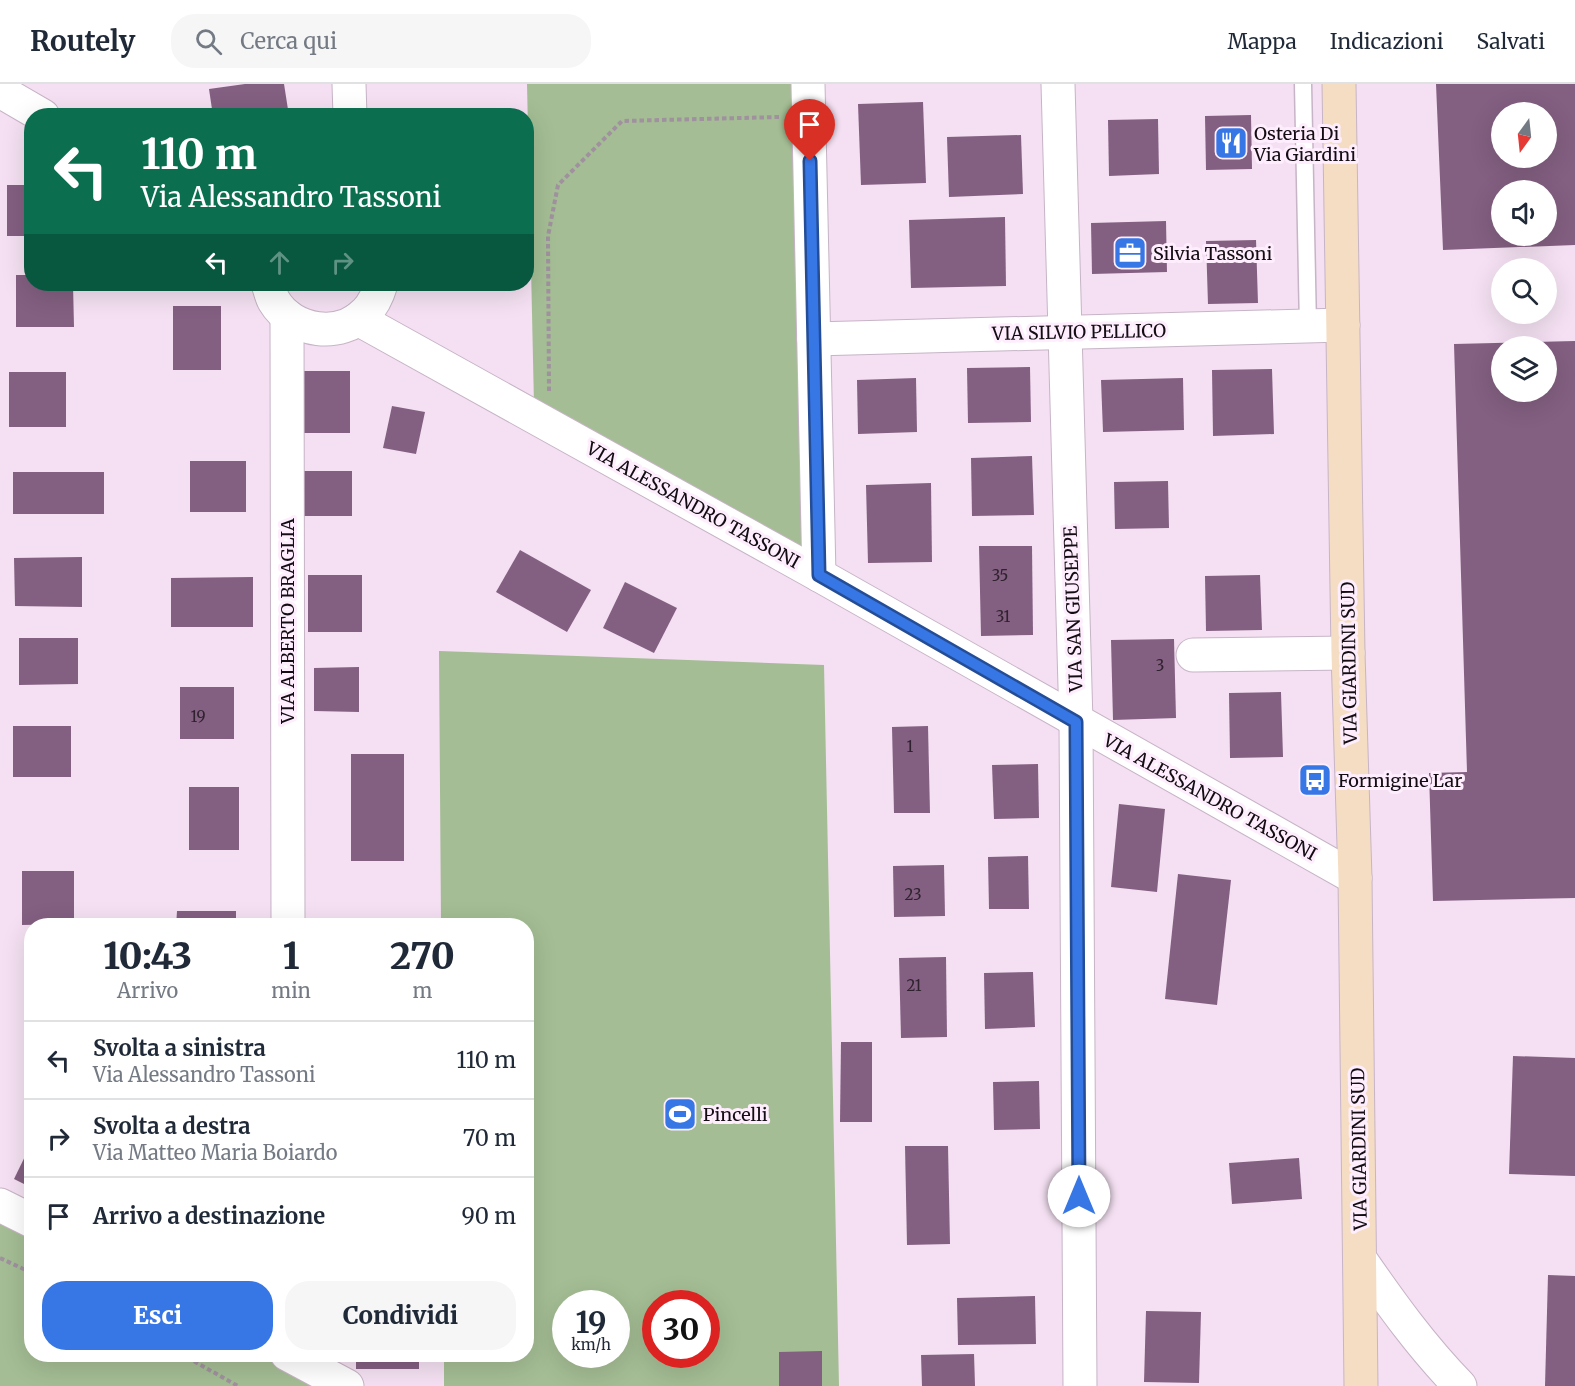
<!DOCTYPE html>
<html lang="it">
<head>
<meta charset="utf-8">
<style>
	body { margin:0; font-family:Merriweather,serif; background:#f6f6f7; color:#1f2937; height:100vh; display:flex; flex-direction:column; font-size:22px; white-space:nowrap }
	* { box-sizing:border-box; margin:0 }
	p { font-size:20px; color:#747a83 }
	.icon { flex:none; width:33px; height:33px; fill:none; stroke:currentColor; stroke-width:2; stroke-linecap:round; stroke-linejoin:round }
	.map { position:relative; flex:1; overflow:hidden }
	.side { position:absolute; left:24px; top:834px; width:510px; height:444px; display:flex; flex-direction:column; background:#fff; border-radius:24px; box-shadow:0 6px 24px #0002 }
	.side>* { flex:none }
	.top-card { position:absolute; left:24px; top:24px; width:510px; height:183px; border-radius:24px; box-shadow:0 6px 24px #0002; background:#0b6e4f; color:#fff; overflow:hidden }
	.needle { width:39px; rotate:195deg }
	.buttons { position:absolute; left:1491px; top:18px; display:grid; gap:12px }
	.buttons a { display:grid; place-items:center; width:66px; height:66px; border-radius:50%; background:#fff; box-shadow:0 6px 24px #0002; font-size:30px }
	.speed { position:absolute; left:552px; top:1206px; display:flex; gap:12px; font-size:30px; font-weight:700; text-align:center }
	.speed>* { display:grid; place-content:center; width:78px; height:78px; border-radius:50%; background:#fff; box-shadow:0 6px 24px #0002; line-height:1 }
	.speed small { font-size:15px; font-weight:400 }
	.speed .limit { border:9px solid #d22; background:#fff; color:#111 }
	.pin { position:absolute; display:grid; place-items:center; width:51px; height:51px; color:#fff; margin:-62px -26px; border-radius:50% 50% 50% 0; rotate:-45deg; box-shadow:0 0 6px #0007 }
	.pin .icon { rotate:45deg }
	.me { position:absolute; width:66px; margin:-33px; rotate:0deg; stroke-linejoin:round; filter:drop-shadow(0 0 4px #0008) }
	.turn { display:flex; align-items:center; gap:21px; height:126px; padding:0 18px; font-size:27px }
	.turn .icon { width:78px; height:78px; stroke-width:2.5 }
	.turn b { display:block; font-size:42px; line-height:51px }
	.lanes { display:flex; align-items:center; height:57px; padding:0 18px; background:#0003; justify-content:center; gap:30px; direction:ltr }
	.lanes .off { opacity:.35 }
	.eta { display:flex; justify-content:space-evenly; align-items:center; height:102px; text-align:center }
	.eta b { font-size:36px; font-weight:800; line-height:42px }
	.action { display:flex; gap:12px; margin-top:auto; padding:12px 18px }
	.action a { flex:1; height:69px; border-radius:24px; background:#3776e5; color:#fff; font-size:24px; font-weight:800; line-height:69px; text-align:center }
	.action a+a { background:#f6f6f7; color:#1f2937 }
	ul { padding:0; list-style:none }
	li { display:flex; align-items:center; gap:18px; height:78px; padding:0 18px; border-top:2px solid #e0e1e3 }
	li div { flex:1 }
	li b { display:block; font-size:22px }
	li em { font-style:normal }
	header { display:flex; align-items:center; gap:36px; box-sizing:border-box; height:84px; padding:0 30px; background:#fff; border-bottom:2px solid #e0e1e3 }
	header strong { font-size:28px }
	nav { display:flex; gap:33px; margin-inline-start:auto; font-size:21px }
	.search { width:420px; height:54px; background:#f6f6f7; display:flex; align-items:center; gap:15px; box-sizing:border-box; padding:0 21px; border-radius:24px; color:#747a83; font-size:22px }
	.map>svg:first-child { display:block }
</style>
</head>
<body>
<header>
<strong>Routely</strong>
<div class="search"><svg class="icon" aria-label="search" viewBox="0 0 24 24"><circle cx="10" cy="10" r="6"/><path d="M15 15l6 6"/></svg>Cerca qui</div>
<nav><a>Mappa</a><a>Indicazioni</a><a>Salvati</a></nav>
</header>
<div class="map">
<svg width="1575" height="1302" viewBox="0 0 1575 1302">
	<rect width="100%" height="100%" fill="#f4e0f2"/>
	<g fill="#a4bd94" fill-rule="evenodd">
		<path d="M527,0H794L808,478L534,321Z"/>
		<path d="M439,567L824,581L839,1302H444V1271L526,1270V842L441,841ZM566,1220H616V1270H566ZM656,1220H706V1270H656Z"/>
		<path d="M0,1124L31,1140L32,1270L281,1271L341,1302H0Z"/>
	</g>
	<g fill="#835f81" fill-rule="evenodd">
		<path d="M245,0H284L289,32H213L209,5Z"/>
		<path d="M1436,0H1575V161L1443,166ZM1502,28H1546V74H1502ZM1502,106H1546V152H1502Z"/>
		<path d="M923,18L926,99L861,101L858,20Z"/>
		<path d="M1251,31L1252,85L1206,86L1205,32Z"/>
		<path d="M1158,35L1159,90L1109,92L1108,36Z"/>
		<path d="M1021,51L1023,110L949,113L947,53Z"/>
		<rect x="7" y="101" width="25" height="51"/>
		<path d="M1005,133L1006,202L911,204L909,136Z"/>
		<path d="M1166,137L1167,188L1092,190L1091,139Z"/>
		<path d="M1256,156L1258,219L1208,220L1206,157Z"/>
		<path d="M16,191H32V200H73L74,243H16Z"/>
		<path d="M409,200H502V205L409,207Z"/>
		<rect x="173" y="222" width="48" height="64"/>
		<path d="M1575,257V814L1433,817L1429,689L1467,688L1454,260ZM1502,262H1546V308H1502Z"/>
		<path d="M1030,283L1031,338L968,339L967,284Z"/>
		<path d="M1272,285L1274,350L1213,352L1212,286Z"/>
		<path d="M302,287H350V349H303Z"/>
		<rect x="9" y="288" width="57" height="55"/>
		<path d="M916,294L917,348L858,350L857,296Z"/>
		<path d="M1183,294L1184,346L1103,348L1101,296Z"/>
		<path d="M392,322L425,328L416,370L383,364Z"/>
		<path d="M1032,372L1034,431L972,432L971,374Z"/>
		<rect x="190" y="377" width="56" height="51"/>
		<rect x="304" y="387" width="48" height="45"/>
		<rect x="13" y="388" width="91" height="42"/>
		<path d="M1168,397L1169,444L1115,445L1114,398Z"/>
		<path d="M931,399L932,478L868,479L866,401Z"/>
		<path d="M979,462H1032L1033,551L981,552Z"/>
		<path d="M520,466L591,506L567,548L496,508Z"/>
		<path d="M82,473V523L15,522L14,474Z"/>
		<rect x="308" y="491" width="54" height="57"/>
		<path d="M1260,491L1262,546L1206,547L1205,492Z"/>
		<path d="M253,493V543H171V494Z"/>
		<path d="M625,498L677,524L654,569L603,544Z"/>
		<path d="M19,554H78V600L19,601Z"/>
		<path d="M1174,555L1176,634L1113,636L1111,556Z"/>
		<path d="M359,583V628L314,627V584Z"/>
		<rect x="180" y="603" width="54" height="52"/>
		<path d="M1281,608L1283,673L1230,674L1229,609Z"/>
		<rect x="13" y="642" width="58" height="51"/>
		<path d="M928,642L930,729H894L892,643Z"/>
		<rect x="351" y="670" width="53" height="107"/>
		<path d="M1038,680L1039,734L994,735L992,681Z"/>
		<rect x="189" y="703" width="50" height="63"/>
		<path d="M1119,720L1165,725L1157,808L1111,803Z"/>
		<path d="M1028,772L1029,825H989L988,773Z"/>
		<path d="M944,781L945,832L894,833L893,782Z"/>
		<path d="M22,787H74V840L22,841Z"/>
		<path d="M1178,790L1231,796L1217,921L1165,915Z"/>
		<path d="M177,827H236V842H176Z"/>
		<rect x="336" y="837" width="49" height="5"/>
		<rect x="27" y="859" width="5" height="51"/>
		<path d="M946,873L947,953L901,954L899,874Z"/>
		<path d="M1033,888L1035,943L985,945L984,889Z"/>
		<path d="M27,947H32V996H28Z"/>
		<path d="M841,958H872V1038H840Z"/>
		<path d="M1513,972L1575,974V1092L1509,1090Z"/>
		<path d="M1039,997L1040,1045L994,1046L993,998Z"/>
		<path d="M32,1058V1104L14,1095Z"/>
		<path d="M905,1062H948L950,1160L907,1161Z"/>
		<path d="M1299,1074L1302,1115L1232,1120L1229,1079Z"/>
		<path d="M1548,1191L1575,1192V1302H1545Z"/>
		<path d="M1035,1212L1036,1260L958,1261L957,1214Z"/>
		<path d="M1146,1227L1201,1228L1199,1299L1144,1298Z"/>
		<path d="M822,1267V1302H779V1268Z"/>
		<rect x="356" y="1270" width="63" height="15"/>
		<path d="M974,1270L975,1302H922L921,1271Z"/>
	</g>
	<g fill="none" stroke-linecap="round" stroke-linejoin="round">
		<g stroke="#c7b4c6" stroke-width="19">
			<path id="service" d="M1303,0L1308,243"/>
		</g>
		<g stroke="#c7b4c6" stroke-width="35">
			<g id="minor">
				<path d="M349,0L350,32"/>
				<path d="M808,0L819,491"/>
				<path d="M1058,0L1076,638L1080,1302"/>
				<path d="M0,7L43,32"/>
				<path d="M268,200C270,205 271,212 274,217C293,249 341,255 366,228C374,220 378,210 381,200"/>
				<path d="M287,232L288,842"/>
				<path d="M358,235L819,491L1355,794"/>
				<path d="M814,255L1343,241"/>
				<path d="M1193,571L1348,569"/>
				<path d="M0,1121L32,1137"/>
				<path d="M1360,1175C1391,1220 1422,1263 1460,1302"/>
				<path d="M287,1270L347,1302"/>
			</g>
		</g>
		<g stroke="#c7b4c6" stroke-width="35">
			<path id="secondary" d="M1339,0L1348,569L1355,794L1361,1302"/>
		</g>
		<g stroke="#9f919e" stroke-width="4" stroke-dasharray="4.5 3" stroke-linecap="butt">
			<path d="M549,307L548,152L558,101L622,37L779,33"/>
			<path d="M0,1174L32,1189"/>
			<path d="M181,1270L238,1302"/>
		</g>
		<use href="#service" stroke="#fff" stroke-width="16"/>
		<use href="#minor" stroke="#fff" stroke-width="33"/>
		<use href="#secondary" stroke="#f5ddc3" stroke-width="33"/>
	</g>
	<g fill="none" stroke-linecap="round" stroke-linejoin="round">
		<g stroke="#244d95" stroke-width="15">
			<path id="route" d="M810,77L819,491L1076,638L1079,1112"/>
		</g>
		<use href="#route" stroke="#3776e5" stroke-width="10"/>
	</g>
	<defs>
		<g id="restaurant-square" transform="scale(1.725)"><rect x="-9" y="-9" width="18" height="18" rx="4" fill="#3776e5" stroke="#feeefd"/><path d="M-5-6h1v4h1v-4h1v4h1v-4h1v5L-1.5 .5V6h-2V.5L-5-1ZM5-6V6H3V1.5H1.5Q1.5-4 5-6Z" fill="#fff"/></g>
		<g id="office-square" transform="scale(1.725)"><rect x="-9" y="-9" width="18" height="18" rx="4" fill="#3776e5" stroke="#feeefd"/><path d="M-6-3h4V-5.5h4V-3h4V5H-6ZM-1-4.5V-3h2v-1.5ZM-6 0V1H6V0Z" fill="#fff"/></g>
		<g id="bus-square" transform="scale(1.725)"><rect x="-9" y="-9" width="18" height="18" rx="4" fill="#3776e5" stroke="#feeefd"/><path d="M-5-6H5V4H4V6H2V4H-2V6H-4V4H-5ZM-3.5-4V0h7V-4ZM-3.5 1.2v1.5H-2V1.2ZM2 1.2v1.5H3.5V1.2Z" fill="#fff"/></g>
		<g id="stadium-square" transform="scale(1.725)"><rect x="-9" y="-9" width="18" height="18" rx="4" fill="#3776e5" stroke="#feeefd"/><path d="M0-5a6.5 5 0 1 0 0 10a6.5 5 0 1 0 0-10ZM-3.5-1.8h7v3.6h-7Z" fill="#fff"/></g>
	</defs>
	<g fill-rule="evenodd">
		<use href="#restaurant-square" x="1231" y="59"/>
		<use href="#office-square" x="1130" y="169"/>
		<use href="#bus-square" x="1315" y="696"/>
		<use href="#stadium-square" x="680" y="1030"/>
	</g>
	<g text-anchor="middle" dominant-baseline="central" stroke-width="6" stroke-linejoin="round" paint-order="stroke">
		<g font-size="15" fill="#2f222e">
			<text x="1000" y="491">35</text>
			<text x="1003" y="532">31</text>
			<text x="1160" y="581">3</text>
			<text x="198" y="632">19</text>
			<text x="910" y="662">1</text>
			<text x="913" y="810">23</text>
			<text x="914" y="901">21</text>
		</g>
		<g font-size="18" fill="#130d13" stroke="#feeefd" text-anchor="start">
			<text x="1254" y="49">Osteria Di<tspan x="1254" dy="21">Via Giardini</tspan></text>
			<text x="1153" y="169">Silvia Tassoni</text>
			<text x="1338" y="696">Formigine Lar</text>
			<text x="703" y="1030">Pincelli</text>
		</g>
		<g font-size="18" fill="#130d13" stroke="#feeefd">
			<text transform="translate(1079 248) rotate(-1)">VIA SILVIO PELLICO</text>
			<text transform="translate(693 421) rotate(29)">VIA ALESSANDRO TASSONI</text>
			<text transform="translate(1073 525) rotate(-92)">VIA SAN GIUSEPPE</text>
			<text transform="translate(287 537) rotate(-90)">VIA ALBERTO BRAGLIA</text>
			<text transform="translate(1349 579) rotate(-91)">VIA GIARDINI SUD</text>
			<text transform="translate(1210 713) rotate(29)">VIA ALESSANDRO TASSONI</text>
			<text transform="translate(1359 1065) rotate(-91)">VIA GIARDINI SUD</text>
		</g>
	</g>
</svg>
<div class="buttons">
<a><svg class="needle" viewBox="-14 -14 28 28"><path d="M0-13l5 13h-10z" fill="#e53935"/><path d="M0 13l5-13h-10z" fill="#747a83"/></svg></a>
<a><svg class="icon" aria-label="sound" viewBox="0 0 24 24"><path d="M4 9h4l5-4v14l-5-4H4zM17 9q2 3 0 6"/></svg></a>
<a><svg class="icon" aria-label="search" viewBox="0 0 24 24"><circle cx="10" cy="10" r="6"/><path d="M15 15l6 6"/></svg></a>
<a><svg class="icon" aria-label="layers" viewBox="0 0 24 24"><path d="M12 4l9 5-9 5-9-5zM3 14l9 5 9-5"/></svg></a>
</div>
<div class="speed"><div>19<small>km/h</small></div><div class="limit">30</div></div>
<div class="pin" style="left:810px;top:77px;background:#d93025"><svg class="icon" aria-label="arrive" viewBox="0 0 24 24"><path d="M6 21V4h12l-3 4 3 4H6"/></svg></div>
<svg class="me" style="left:1079px;top:1112px" viewBox="-20 -20 40 40"><circle r="19" fill="#fff"/><path d="M0-13L10 11 0 6-10 11z" fill="#3776e5"/></svg>
<div class="top-card">
<div class="turn"><svg class="icon" aria-label="left" viewBox="0 0 24 24"><path d="M17 20v-9H6M10 6l-5 5 5 5"/></svg><div><b>110 m</b>Via Alessandro Tassoni</div></div>
<div class="lanes"><svg class="icon" aria-label="left" viewBox="0 0 24 24"><path d="M17 20v-9H6M10 6l-5 5 5 5"/></svg><svg class="icon off" aria-label="ahead" viewBox="0 0 24 24"><path d="M12 20V5M6 11l6-6 6 6"/></svg><svg class="icon off" aria-label="right" viewBox="0 0 24 24"><path d="M7 20v-9h11M14 6l5 5-5 5"/></svg></div>
</div>
<section class="side">
<div class="eta">
<div><b>10:43</b><p>Arrivo</p></div>
<div><b>1</b><p>min</p></div>
<div><b>270</b><p>m</p></div>
</div>
<ul>
<li><svg class="icon" aria-label="left" viewBox="0 0 24 24"><path d="M17 20v-9H6M10 6l-5 5 5 5"/></svg><div><b>Svolta a sinistra</b><p>Via Alessandro Tassoni</p></div><em>110 m</em></li>
<li><svg class="icon" aria-label="right" viewBox="0 0 24 24"><path d="M7 20v-9h11M14 6l5 5-5 5"/></svg><div><b>Svolta a destra</b><p>Via Matteo Maria Boiardo</p></div><em>70 m</em></li>
<li><svg class="icon" aria-label="arrive" viewBox="0 0 24 24"><path d="M6 21V4h12l-3 4 3 4H6"/></svg><div><b>Arrivo a destinazione</b></div><em>90 m</em></li>
</ul>
<div class="action"><a>Esci</a><a>Condividi</a></div>
</section>
</div>
</body>
</html>
